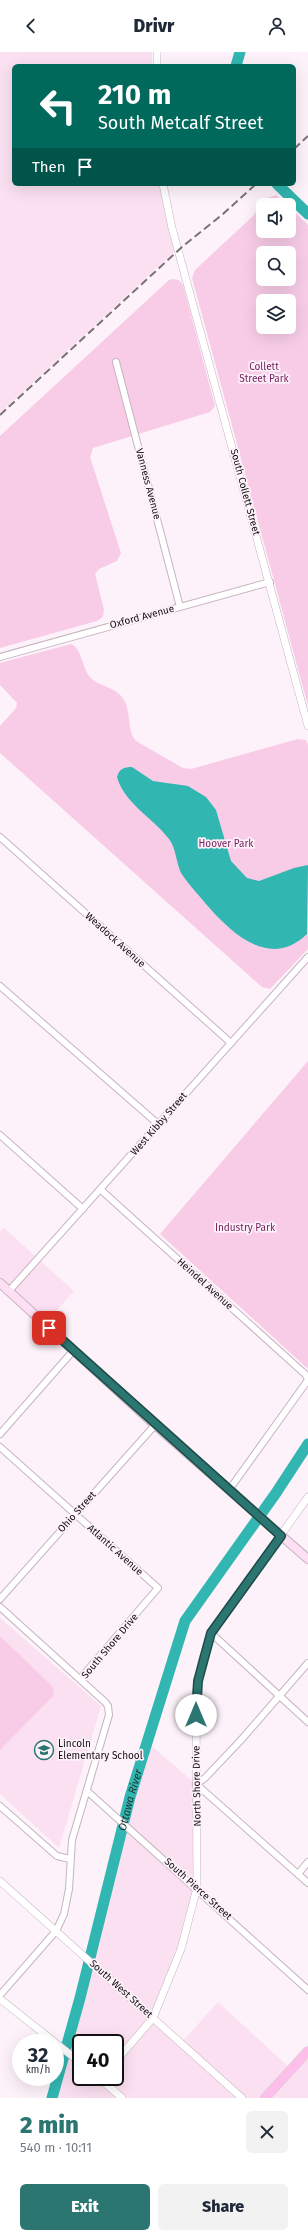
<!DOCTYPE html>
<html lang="en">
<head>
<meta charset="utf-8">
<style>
	body { margin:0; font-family:"Fira Sans",sans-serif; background:#f2f2f3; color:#1f2937; height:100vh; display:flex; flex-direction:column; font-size:15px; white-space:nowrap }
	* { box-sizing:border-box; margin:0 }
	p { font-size:13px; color:#747a83 }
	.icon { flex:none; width:22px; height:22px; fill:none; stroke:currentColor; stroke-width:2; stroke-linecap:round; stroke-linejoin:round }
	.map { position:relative; height:2046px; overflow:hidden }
	.drawer { display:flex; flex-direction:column; background:#fff; flex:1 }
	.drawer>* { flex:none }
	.guide { position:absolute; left:12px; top:12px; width:284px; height:122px; border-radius:6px; box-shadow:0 4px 16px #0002; background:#00695c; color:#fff; overflow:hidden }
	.buttons { position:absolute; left:256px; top:146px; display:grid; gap:8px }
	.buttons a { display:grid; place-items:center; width:40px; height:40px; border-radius:6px; background:#fff; box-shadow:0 4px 16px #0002; font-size:20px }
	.speed { position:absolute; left:12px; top:1982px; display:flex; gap:8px; font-size:20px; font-weight:700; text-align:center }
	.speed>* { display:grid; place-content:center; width:52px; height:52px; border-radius:50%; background:#fff; box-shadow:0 4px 16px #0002; line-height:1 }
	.speed small { font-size:10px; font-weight:400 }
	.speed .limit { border:2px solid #111; border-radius:6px; background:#fff; color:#111 }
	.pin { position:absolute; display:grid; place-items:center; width:34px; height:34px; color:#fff; margin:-17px; border-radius:8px; box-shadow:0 2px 6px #0006 }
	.me { position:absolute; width:44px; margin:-22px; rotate:0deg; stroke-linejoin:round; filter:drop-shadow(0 0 3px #0008) }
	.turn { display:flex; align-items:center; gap:14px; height:84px; padding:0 20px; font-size:18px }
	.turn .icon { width:52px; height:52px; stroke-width:2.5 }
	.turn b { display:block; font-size:28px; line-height:34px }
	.then { display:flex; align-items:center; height:38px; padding:0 20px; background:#0003; gap:8px; font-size:15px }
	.round { display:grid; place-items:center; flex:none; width:42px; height:42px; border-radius:6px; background:#f2f2f3 }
	.headline { display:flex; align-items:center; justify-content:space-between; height:68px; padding:0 20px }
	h1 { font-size:24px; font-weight:800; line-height:30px; color:#2c7672 }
	.cta { display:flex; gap:8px; margin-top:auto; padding:8px 20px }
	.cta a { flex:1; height:46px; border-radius:6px; background:#2c7672; color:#fff; font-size:16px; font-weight:800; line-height:46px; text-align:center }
	.cta a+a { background:#f2f2f3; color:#1f2937 }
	header { display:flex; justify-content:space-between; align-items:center; height:52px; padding:0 20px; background:#fff; font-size:18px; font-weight:800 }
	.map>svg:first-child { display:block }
</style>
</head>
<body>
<header><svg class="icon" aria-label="back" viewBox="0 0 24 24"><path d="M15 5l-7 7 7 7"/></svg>Drivr<svg class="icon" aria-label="person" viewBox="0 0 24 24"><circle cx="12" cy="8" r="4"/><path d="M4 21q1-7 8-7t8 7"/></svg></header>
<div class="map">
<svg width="308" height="2046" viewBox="0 0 308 2046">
	<rect width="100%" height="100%" fill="#fdf2f9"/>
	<g fill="#fbe0f1" fill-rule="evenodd">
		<path d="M0,0H152V14H14V132H160L165,162L175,199L0,361Z"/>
		<path d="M4,1176L74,1239L48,1268L0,1225V1180Z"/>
		<path d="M0,1566L101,1654L59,1796L0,1742Z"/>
		<path d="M147,1690L196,1732L198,1808L187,1876L153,1966L181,1991L218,1950L291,2017L308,1999V2046H52L80,1946L130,1745ZM81,1991H115V2025H81Z"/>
	</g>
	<g fill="#f8cce7" fill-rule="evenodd">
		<path d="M276,143L287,153H263V179H289V155L308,173V654L192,226L195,218L253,164L267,146ZM263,201H289V227H263ZM263,249H289V275H263Z"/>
		<path d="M173,227L179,228L183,233L215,354L210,360L93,396L90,405L121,501L117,509L99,517L95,522L104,558L103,565L97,569L0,596V384L169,228Z"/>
		<path d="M71,592C81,595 83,616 89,624C98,635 114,634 122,645C132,657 126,677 136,689L183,716L191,717L298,687L306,688L308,693V897L270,937L262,935L0,701V674L16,656L17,651L0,633V611Z"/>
		<path d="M308,1009V1317L160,1182Z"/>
		<path d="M0,1584L53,1635L54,1643L0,1698Z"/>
	</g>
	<path fill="#31b6b1" d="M132,715L153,729L188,734L206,745L216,758L231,809L247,826L259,829L294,816L308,813L307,882C270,918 231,881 206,852C198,842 188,832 181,821C176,810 176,796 169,787C153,766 124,751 117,725C119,717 124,715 132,715Z"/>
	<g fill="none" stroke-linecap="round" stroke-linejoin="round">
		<g stroke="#31b6b1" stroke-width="11">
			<path d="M236,14L240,0"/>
			<path d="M277,132L308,162"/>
			<path id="s1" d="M52,2046L80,1946L130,1745L185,1569L276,1441L308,1392"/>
		</g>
		<g stroke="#c6b4bf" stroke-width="8">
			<g id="minor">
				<path d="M116,310L180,555"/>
				<path d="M0,605L270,530"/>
				<path d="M0,785L231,991"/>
				<path d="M0,934L158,1072"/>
				<path d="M0,1083L83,1157"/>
				<path d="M101,1138L305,1322L308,1327"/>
				<path d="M9,1239L308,905"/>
				<path d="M0,1382L73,1299"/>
				<path d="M0,1395L158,1536L80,1627"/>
				<path d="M229,1438L308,1328"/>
				<path d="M0,1547L155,1373"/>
				<path d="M0,1555L105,1650L108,1654L109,1663L72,1788L69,1837L64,1862L56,1879L0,1943"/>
				<path d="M211,1581L308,1670"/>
				<path d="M308,1611L241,1688L205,1726L196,1732L308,1831"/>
				<path d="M87,1739L308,1938"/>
				<path d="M0,1754L57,1804L70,1807"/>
				<path d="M298,1822L308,1810"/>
			</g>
		</g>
		<g stroke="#c6b4bf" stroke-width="8">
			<g id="tertiary">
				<path d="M157,14V0"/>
				<path d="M163,132L172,176L308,674"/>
				<path d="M0,1829L242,2046"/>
				<path d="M0,1947L81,2011"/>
				<path d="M115,2010L153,1966L181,1897L197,1836L196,1640L202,1609L211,1581L308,1445"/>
				<path d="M98,2025L122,2046"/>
			</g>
		</g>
		<g stroke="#c6b4bf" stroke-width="10">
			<path id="secondary" d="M0,1231L155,1373L308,1507"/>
		</g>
		<g stroke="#d5d3d4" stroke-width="10">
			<path id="primary" d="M265,2046L308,1999"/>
		</g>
		<use href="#minor" stroke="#fff" stroke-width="6"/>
		<use href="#tertiary" stroke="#fff" stroke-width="7"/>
		<use href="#secondary" stroke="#fedff4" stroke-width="8"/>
		<use href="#primary" stroke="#fdbfe9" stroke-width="9"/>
		<g stroke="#797176" stroke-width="2" stroke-dasharray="8 4" stroke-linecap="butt">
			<path d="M294,97L308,84"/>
			<path d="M0,363L183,194L223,162L256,132"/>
		</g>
	</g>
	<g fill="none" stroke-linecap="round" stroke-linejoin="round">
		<g stroke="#1d4d4a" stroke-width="10">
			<path id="route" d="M49,1276L281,1484L211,1581L198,1629L196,1663"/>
		</g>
		<use href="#route" stroke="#2c7672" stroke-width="7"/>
	</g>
	<defs>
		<g id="school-ring" transform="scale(1)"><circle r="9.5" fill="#fdf2f9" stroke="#2c7672" stroke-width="1.5"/><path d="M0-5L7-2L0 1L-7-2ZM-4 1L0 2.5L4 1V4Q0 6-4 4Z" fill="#2c7672"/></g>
	</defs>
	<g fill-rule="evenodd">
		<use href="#school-ring" x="44" y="1698"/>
	</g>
	<g text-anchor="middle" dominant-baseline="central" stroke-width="3.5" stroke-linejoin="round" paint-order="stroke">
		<g font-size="10" fill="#731c5c" stroke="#fdf2f9">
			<text x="264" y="315">Collett<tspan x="264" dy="12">Street Park</tspan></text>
			<text x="226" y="792">Hoover Park</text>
			<text x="245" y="1176">Industry Park</text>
		</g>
		<g font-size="10" fill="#130d11" stroke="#fdf2f9">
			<text transform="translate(148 432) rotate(75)">Vanness Avenue</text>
			<text transform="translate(245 440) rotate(75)">South Collett Street</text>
			<text transform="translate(142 565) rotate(-15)">Oxford Avenue</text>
			<text transform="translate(115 888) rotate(42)">Weadock Avenue</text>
			<text transform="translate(159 1072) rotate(-49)">West Kibby Street</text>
			<text transform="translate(205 1232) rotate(42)">Heindel Avenue</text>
			<text transform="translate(77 1460) rotate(-48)">Ohio Street</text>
			<text transform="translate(115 1498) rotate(42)">Atlantic Avenue</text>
			<text transform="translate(110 1594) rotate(-50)">South Shore Drive</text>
			<text transform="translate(197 1734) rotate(-91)">North Shore Drive</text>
			<text transform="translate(198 1837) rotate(42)">South Pierce Street</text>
			<text transform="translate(121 1937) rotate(42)">South West Street</text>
		</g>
		<g font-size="10" fill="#130d11" stroke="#fdf2f9" text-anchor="start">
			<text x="58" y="1692">Lincoln<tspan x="58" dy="12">Elementary School</tspan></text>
		</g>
		<g font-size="11" font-style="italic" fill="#203634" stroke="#fdf2f9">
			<text stroke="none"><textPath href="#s1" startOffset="308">Ottawa River</textPath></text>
		</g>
	</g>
</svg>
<div class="buttons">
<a><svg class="icon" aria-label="sound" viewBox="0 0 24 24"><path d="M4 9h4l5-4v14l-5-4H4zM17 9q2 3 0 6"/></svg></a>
<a><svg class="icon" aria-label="search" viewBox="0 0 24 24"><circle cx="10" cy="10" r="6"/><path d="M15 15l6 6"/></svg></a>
<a><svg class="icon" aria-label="layers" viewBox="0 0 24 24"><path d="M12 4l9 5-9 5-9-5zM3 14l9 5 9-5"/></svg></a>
</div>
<div class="speed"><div>32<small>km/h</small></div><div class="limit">40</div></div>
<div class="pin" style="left:49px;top:1276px;background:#d93025"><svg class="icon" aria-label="arrive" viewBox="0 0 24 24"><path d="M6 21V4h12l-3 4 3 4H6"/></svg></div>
<svg class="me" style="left:196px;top:1663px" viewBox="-20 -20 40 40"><circle r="19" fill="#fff"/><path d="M0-13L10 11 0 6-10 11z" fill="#2c7672"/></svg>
<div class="guide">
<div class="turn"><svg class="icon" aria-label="left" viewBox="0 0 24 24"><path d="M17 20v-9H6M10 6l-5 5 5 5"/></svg><div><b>210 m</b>South Metcalf Street</div></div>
<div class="then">Then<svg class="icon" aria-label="arrive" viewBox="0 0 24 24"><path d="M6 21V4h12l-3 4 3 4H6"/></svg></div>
</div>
</div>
<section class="drawer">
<div class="headline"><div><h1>2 min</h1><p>540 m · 10:11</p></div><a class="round"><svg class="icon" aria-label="close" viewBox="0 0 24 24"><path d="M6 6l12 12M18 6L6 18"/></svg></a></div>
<div class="cta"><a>Exit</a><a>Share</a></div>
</section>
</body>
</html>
